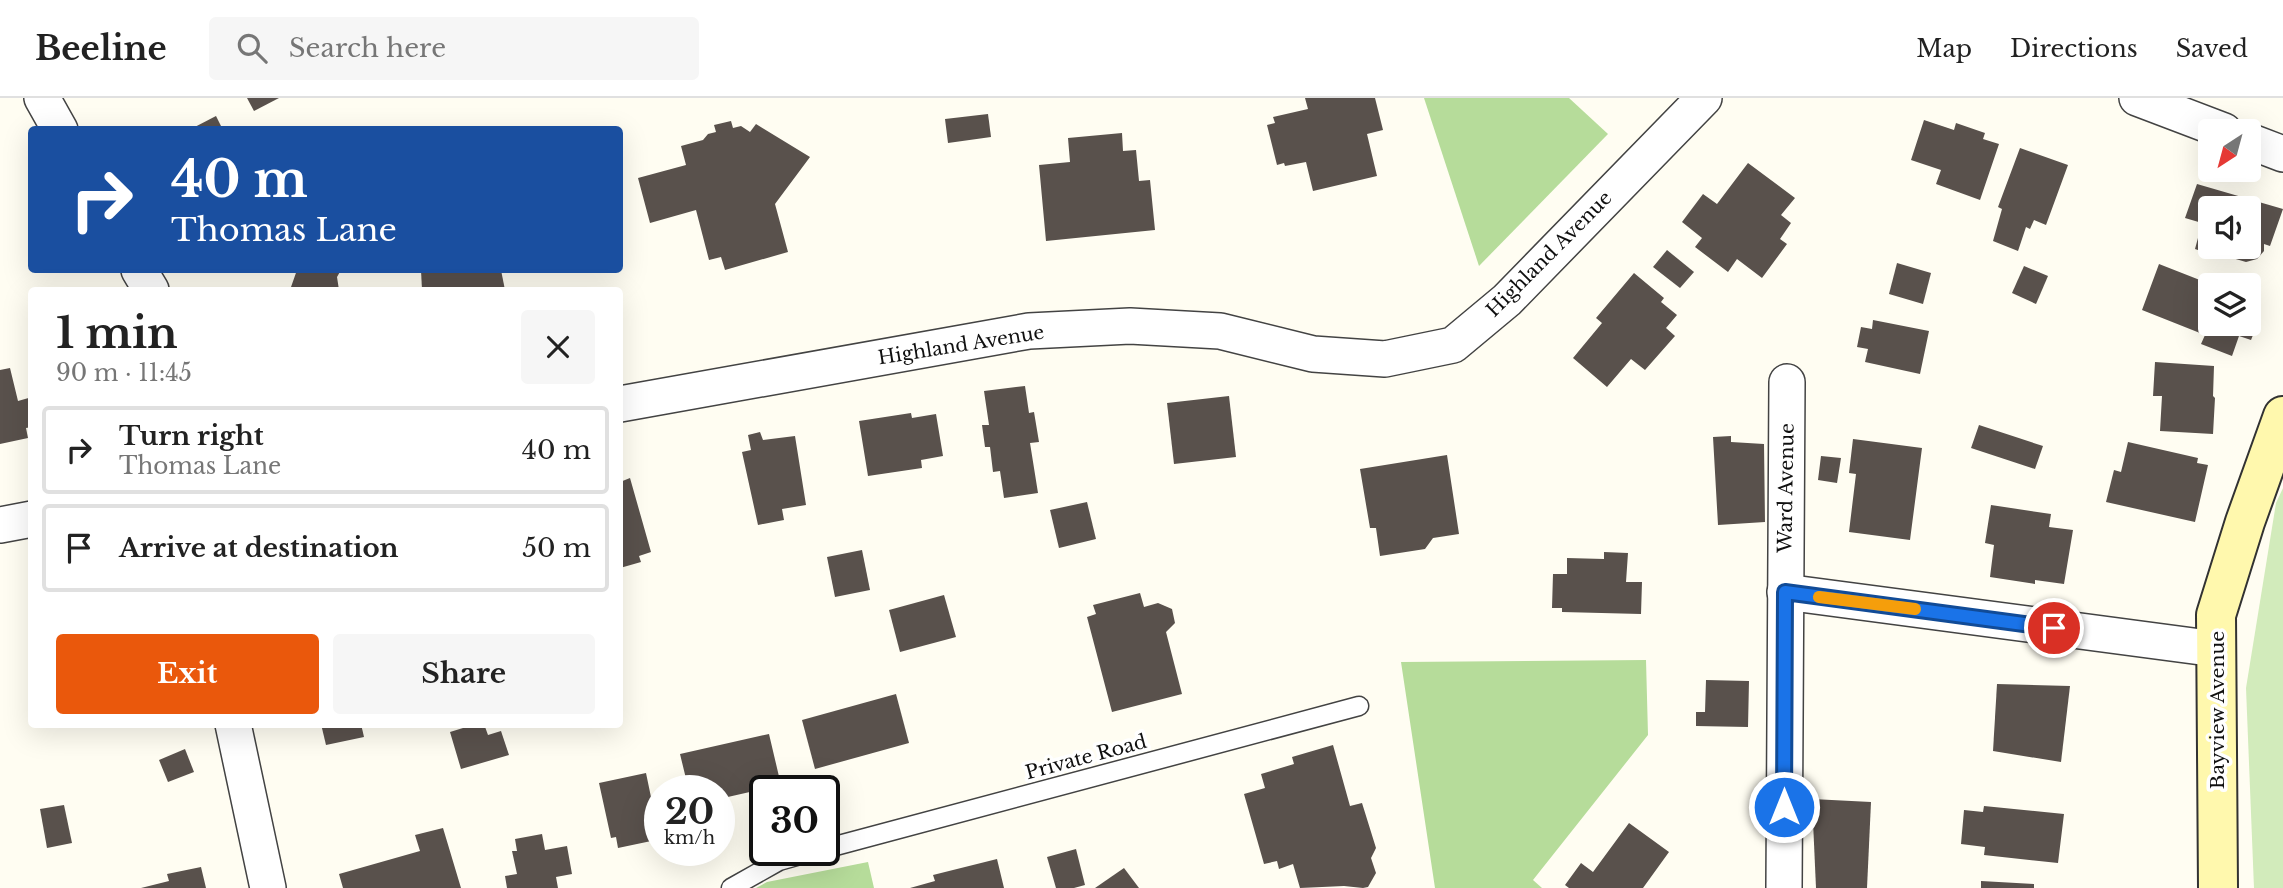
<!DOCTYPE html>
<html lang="en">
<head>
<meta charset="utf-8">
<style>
	body { margin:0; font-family:"Libre Baskerville",serif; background:#f6f6f6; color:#222; height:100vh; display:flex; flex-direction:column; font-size:26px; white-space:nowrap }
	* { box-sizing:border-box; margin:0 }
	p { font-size:23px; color:#767676 }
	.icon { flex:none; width:38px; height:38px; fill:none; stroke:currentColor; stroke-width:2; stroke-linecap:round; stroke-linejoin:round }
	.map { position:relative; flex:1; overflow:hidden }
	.side { position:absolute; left:28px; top:189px; width:595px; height:441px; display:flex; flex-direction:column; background:#fff; border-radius:7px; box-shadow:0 7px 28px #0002 }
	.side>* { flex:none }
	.top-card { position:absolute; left:28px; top:28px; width:595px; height:147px; border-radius:7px; box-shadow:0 7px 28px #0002; background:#1a4fa0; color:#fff; overflow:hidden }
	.needle { width:46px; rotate:216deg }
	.fabs { position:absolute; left:2198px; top:21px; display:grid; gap:14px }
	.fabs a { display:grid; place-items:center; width:63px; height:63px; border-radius:7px; background:#fff; box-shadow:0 7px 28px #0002; font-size:35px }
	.speed { position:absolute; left:644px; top:677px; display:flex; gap:14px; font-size:35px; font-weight:700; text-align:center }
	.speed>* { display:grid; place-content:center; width:91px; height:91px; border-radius:50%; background:#fff; box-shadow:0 7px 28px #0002; line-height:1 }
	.speed small { font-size:18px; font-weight:400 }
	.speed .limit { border:4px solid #111; border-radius:10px; background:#fff; color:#111 }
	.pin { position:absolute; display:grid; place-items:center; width:60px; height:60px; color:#fff; margin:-30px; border:4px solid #fff; border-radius:50%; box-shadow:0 2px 7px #0007 }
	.me { position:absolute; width:77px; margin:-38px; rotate:0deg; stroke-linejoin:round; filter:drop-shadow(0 0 5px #0008) }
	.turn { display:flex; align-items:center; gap:24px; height:147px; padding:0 28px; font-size:32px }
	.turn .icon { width:91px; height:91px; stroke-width:2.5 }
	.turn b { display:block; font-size:49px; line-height:60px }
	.round { display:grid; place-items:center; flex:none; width:74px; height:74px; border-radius:7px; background:#f6f6f6 }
	.head { display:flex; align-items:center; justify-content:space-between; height:119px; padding:0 28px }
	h1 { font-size:42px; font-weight:800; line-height:52px }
	.cta { display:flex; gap:14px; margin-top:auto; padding:14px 28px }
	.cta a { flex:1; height:80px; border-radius:7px; background:#ea580c; color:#fff; font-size:28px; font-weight:800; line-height:80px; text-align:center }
	.cta a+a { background:#f6f6f6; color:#222 }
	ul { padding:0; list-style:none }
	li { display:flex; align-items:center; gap:21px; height:88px; margin:0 14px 10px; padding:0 14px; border:4px solid #e0e0e0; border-radius:7px }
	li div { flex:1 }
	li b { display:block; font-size:26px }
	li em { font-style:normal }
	header { display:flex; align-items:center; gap:42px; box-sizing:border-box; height:98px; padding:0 35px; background:#fff; border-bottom:2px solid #e0e0e0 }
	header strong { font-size:33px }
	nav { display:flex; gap:38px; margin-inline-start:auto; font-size:24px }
	.search { width:490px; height:63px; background:#f6f6f6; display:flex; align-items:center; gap:18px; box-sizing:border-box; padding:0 24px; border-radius:7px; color:#767676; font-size:26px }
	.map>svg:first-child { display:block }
</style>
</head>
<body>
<header>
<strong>Beeline</strong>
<div class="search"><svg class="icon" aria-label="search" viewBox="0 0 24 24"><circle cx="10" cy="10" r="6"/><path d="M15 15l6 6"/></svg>Search here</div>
<nav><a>Map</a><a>Directions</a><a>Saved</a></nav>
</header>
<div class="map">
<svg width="2283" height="790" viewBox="0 0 2283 790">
	<rect width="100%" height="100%" fill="#fffdf2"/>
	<path fill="#d2ebbb" d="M2283,390V790H2254L2246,590L2276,405Z"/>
	<g fill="#b6dc9a">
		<path d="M1424,0H1569L1608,36L1479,168Z"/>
		<path d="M1646,562L1648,637L1533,782L1542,790H1435L1401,564Z"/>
		<path d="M868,764L874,790H756L767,784Z"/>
	</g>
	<g fill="#59514c" fill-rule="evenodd">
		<path d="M247,0H279L254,13Z"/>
		<path d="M1305,0H1375L1383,32L1367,36L1377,78L1313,93L1306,64L1285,68L1284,65L1277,67L1267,27L1275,25L1273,19L1308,11Z"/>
		<path d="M988,16L991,39L948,45L945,21Z"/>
		<path d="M216,18L223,32H189Z"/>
		<path d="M1924,22L1954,32L1956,25L1985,35L1983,41L1999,46L1980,102L1936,86L1941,72L1911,62Z"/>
		<path d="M731,23L733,30L741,28L750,34L756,26L810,59L775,106L788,154L725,172L721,159L709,162L696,112L650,125L638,80L686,67L681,48L703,42L708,36L716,34L714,27Z"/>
		<path d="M1122,35L1123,53L1136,52L1139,83L1150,82L1155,132L1046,143L1039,67L1070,64L1068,40Z"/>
		<path d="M2020,50L2068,67L2046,127L2034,122L2030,131L2026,129L2018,153L1993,143L2002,111L1998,109Z"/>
		<path d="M1748,65L1795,100L1781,117L1791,125L1780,141L1787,146L1762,180L1737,161L1728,174L1695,149L1702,140L1682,124L1703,96L1717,106Z"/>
		<path d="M2197,86L2283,111L2270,148L2264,146V153L2257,161L2246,164L2222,157L2221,160L2195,151L2202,125L2185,120ZM2210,110H2249V149H2210Z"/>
		<path d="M1667,152L1694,174L1680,190L1653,169Z"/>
		<path d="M1897,165L1931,175L1923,206L1889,196Z"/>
		<path d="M2159,166L2210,186V226H2249V224L2257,227L2251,242L2239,238L2232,258L2201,246L2205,237L2142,212Z"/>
		<path d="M2024,168L2048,178L2036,206L2012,195Z"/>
		<path d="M297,172H341L337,179L339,192H287V189H291Z"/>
		<path d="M421,172H501L505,192H422Z"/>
		<path d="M1634,175L1664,200L1661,204L1677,217L1666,230L1675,238L1645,272L1631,261L1607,289L1573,260L1602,225L1596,220Z"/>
		<path d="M1873,222L1929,233L1920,276L1865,264L1868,251L1857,249L1861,229L1872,231Z"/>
		<path d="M2155,264L2214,268L2213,298L2215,300L2213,336L2160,333L2162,298H2153Z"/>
		<path d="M10,270L18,303L32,299V329L26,330L28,340L0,346V272Z"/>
		<path d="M1025,288L1029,315L1034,314L1039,344L1030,345L1038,395L1004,400L1000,373L993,374L990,349H985L982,327H989L984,293Z"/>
		<path d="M1229,298L1236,359L1174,366L1167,305Z"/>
		<path d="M911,315L912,320L936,316L943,358L921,362L922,370L868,378L859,323Z"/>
		<path d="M1979,327L2043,348L2035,371L1971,350Z"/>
		<path d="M760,334L763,342L795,338L806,407L782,411L784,422L758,427L742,354L751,352L748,337Z"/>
		<path d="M1731,338V344L1764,346L1765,424L1718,427L1713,339Z"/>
		<path d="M1853,341L1922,350L1910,442L1849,434L1856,376L1849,375Z"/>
		<path d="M2128,344L2198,360L2197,365L2208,367L2195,424L2106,404L2114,372L2121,374Z"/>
		<path d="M1447,357L1459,436L1433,440L1425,451L1380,458L1376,430H1370L1360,371Z"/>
		<path d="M1821,358L1841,360L1837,385L1818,382Z"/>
		<path d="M630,380L651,454L639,458L641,464L620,470V384Z"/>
		<path d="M1087,404L1096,441L1059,450L1050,412Z"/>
		<path d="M1991,407L2051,416L2049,429L2073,432L2064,486L2035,482V486L1990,479L1994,447L1985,445Z"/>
		<path d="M862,452L870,492L835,499L827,459Z"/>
		<path d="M1604,454L1628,455L1626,484H1642L1641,516L1562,514V510H1552L1553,476H1567V460L1604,461Z"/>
		<path d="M1140,495L1144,509L1158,505L1172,511L1175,525L1166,534L1182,596L1112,614L1087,519L1096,516L1093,507Z"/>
		<path d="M944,497L956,539L900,554L889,512Z"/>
		<path d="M1706,582L1749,583L1748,629L1696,628V614H1705Z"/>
		<path d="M1997,586L2070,588L2061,664L1993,653Z"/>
		<path d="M896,596L909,645L815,671L802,622Z"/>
		<path d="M321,626H361L364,639L326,647Z"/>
		<path d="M476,626H484L488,637L501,633L509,657L461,671L450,634Z"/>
		<path d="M769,636L781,687L719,701V693H689L680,656Z"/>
		<path d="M1333,647L1350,708L1362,705L1376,750L1371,760L1376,775L1368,789L1363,790L1344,788L1300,790L1293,766L1279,771L1277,763L1264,766L1244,696L1265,690L1261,676L1294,666L1292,659Z"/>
		<path d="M185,651L194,674L168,684L159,662Z"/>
		<path d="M646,675L657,728H654L656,742L618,750L616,739L611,740L599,685Z"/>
		<path d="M1812,701L1871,704L1867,790H1816Z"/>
		<path d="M64,707L72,745L47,750L40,711Z"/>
		<path d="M1984,708L2064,716L2058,765L1984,757L1985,749L1961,746L1964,712L1983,714Z"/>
		<path d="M1629,725L1669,754L1643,790H1569L1565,787L1581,765L1593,774Z"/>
		<path d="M443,730L461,790H343L339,776L420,753L415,737Z"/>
		<path d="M542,736L545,752L567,748L572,776L556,779L558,790H507L505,778L517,776L512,753H517L515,741Z"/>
		<path d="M1076,751L1085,787L1074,790H1056L1047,759Z"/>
		<path d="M997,761L1004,790H910L935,783L933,777Z"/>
		<path d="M201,769L206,790H141L169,783L167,776Z"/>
		<path d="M1124,770L1139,790H1095Z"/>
		<path d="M1981,783L2034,786V790H1981Z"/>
	</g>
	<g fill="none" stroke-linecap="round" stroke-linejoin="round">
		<g stroke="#434343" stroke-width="21">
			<g id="lane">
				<path d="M824,751L1359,608"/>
				<path d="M731,790L779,763L818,752"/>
			</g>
		</g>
		<g stroke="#434343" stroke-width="38">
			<g id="street">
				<path d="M42,0L60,32"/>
				<path d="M2137,0L2224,33"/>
				<path d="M2249,43L2283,56"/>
				<path d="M139,172L151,192"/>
				<path d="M620,306L1029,233L1130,228L1220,233L1313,256L1385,261L1453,247L1507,202L1704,0"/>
				<path d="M0,427L32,421"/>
				<path d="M1785,494L2216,551"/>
				<path d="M233,626L268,790"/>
				<path d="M1784,790L1787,284"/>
			</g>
		</g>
		<g stroke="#323232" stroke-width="42">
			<path id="secondary" d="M2218,790L2216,517L2245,424L2283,318"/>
		</g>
		<use href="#lane" stroke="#fff" stroke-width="18"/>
		<use href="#street" stroke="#fff" stroke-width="35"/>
		<use href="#secondary" stroke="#fff8ad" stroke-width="38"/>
	</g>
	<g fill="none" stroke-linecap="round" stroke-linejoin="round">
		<g stroke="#114b97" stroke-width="18">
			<path id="route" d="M1784,709L1785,494L2054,530"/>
		</g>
		<use href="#route" stroke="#1a73e8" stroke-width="12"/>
		<path stroke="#f59e0b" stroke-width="12" d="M1819,499L1915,511"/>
	</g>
	<g text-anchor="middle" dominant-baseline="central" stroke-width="7" stroke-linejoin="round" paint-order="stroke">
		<g font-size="19" fill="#101010" stroke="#fff">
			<text transform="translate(1549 156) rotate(-45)">Highland Avenue</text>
			<text transform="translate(961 247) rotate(-9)">Highland Avenue</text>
			<text transform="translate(1786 390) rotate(-89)">Ward Avenue</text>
			<text transform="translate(2217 612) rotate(-90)">Bayview Avenue</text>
			<text transform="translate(1086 659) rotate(-15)">Private Road</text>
		</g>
	</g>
</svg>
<div class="fabs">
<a><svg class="needle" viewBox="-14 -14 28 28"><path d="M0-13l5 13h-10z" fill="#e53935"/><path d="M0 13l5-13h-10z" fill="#767676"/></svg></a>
<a><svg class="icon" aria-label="sound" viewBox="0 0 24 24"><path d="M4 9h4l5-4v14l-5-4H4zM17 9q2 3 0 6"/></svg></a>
<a><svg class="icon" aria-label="layers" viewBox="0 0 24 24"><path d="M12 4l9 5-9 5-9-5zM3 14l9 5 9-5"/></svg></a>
</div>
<div class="speed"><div>20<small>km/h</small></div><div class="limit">30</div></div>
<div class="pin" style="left:2054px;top:530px;background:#d93025"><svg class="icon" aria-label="arrive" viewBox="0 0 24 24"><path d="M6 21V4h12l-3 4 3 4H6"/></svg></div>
<svg class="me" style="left:1784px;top:709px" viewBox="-20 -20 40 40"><circle r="17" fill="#1a73e8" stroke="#fff" stroke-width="3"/><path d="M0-11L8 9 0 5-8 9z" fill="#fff"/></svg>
<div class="top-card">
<div class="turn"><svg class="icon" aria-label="right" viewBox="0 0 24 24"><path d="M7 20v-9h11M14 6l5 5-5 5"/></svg><div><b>40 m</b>Thomas Lane</div></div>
</div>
<section class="side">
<div class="head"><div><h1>1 min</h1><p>90 m · 11:45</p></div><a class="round"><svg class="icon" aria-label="close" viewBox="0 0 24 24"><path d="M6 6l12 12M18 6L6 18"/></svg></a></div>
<ul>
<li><svg class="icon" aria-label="right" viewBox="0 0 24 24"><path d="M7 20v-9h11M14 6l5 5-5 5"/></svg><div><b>Turn right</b><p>Thomas Lane</p></div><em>40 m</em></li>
<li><svg class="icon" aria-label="arrive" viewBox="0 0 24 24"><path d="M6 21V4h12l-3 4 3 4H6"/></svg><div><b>Arrive at destination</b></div><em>50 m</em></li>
</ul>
<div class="cta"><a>Exit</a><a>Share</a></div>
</section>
</div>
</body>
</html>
